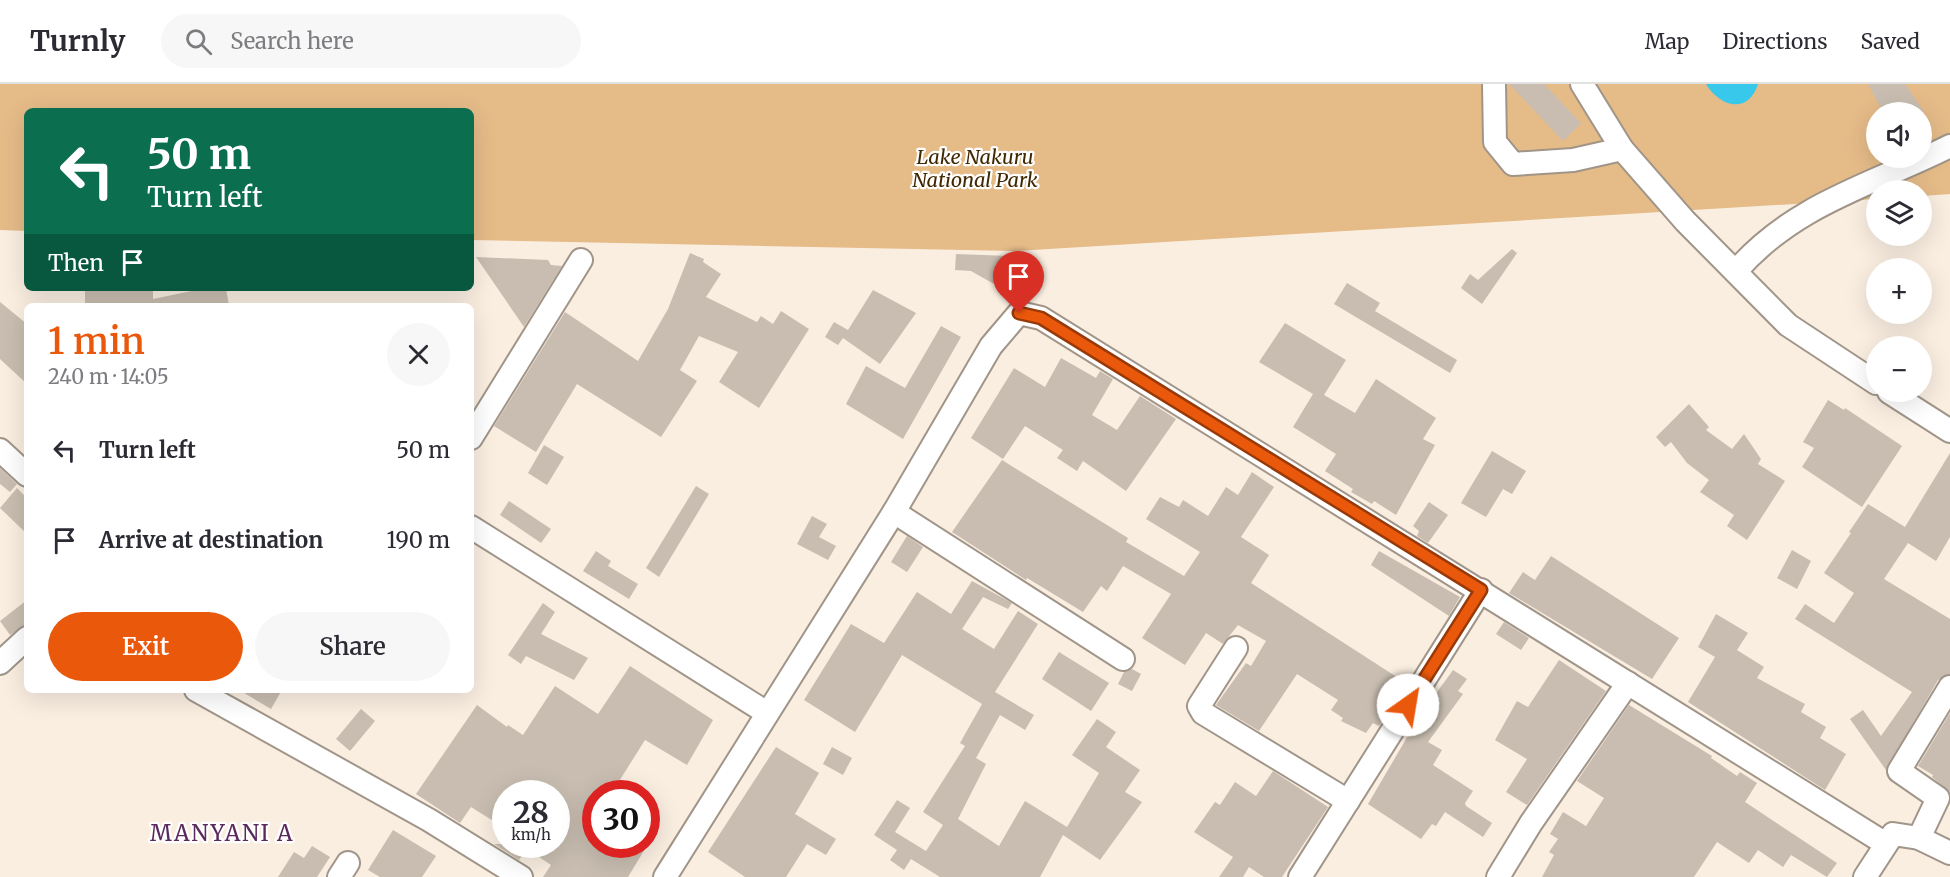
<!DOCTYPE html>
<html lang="en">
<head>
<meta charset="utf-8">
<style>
	body { margin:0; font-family:Merriweather,serif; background:#f7f7f7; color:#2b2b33; height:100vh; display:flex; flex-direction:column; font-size:22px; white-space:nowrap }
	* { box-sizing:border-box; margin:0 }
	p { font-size:20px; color:#7c7c81 }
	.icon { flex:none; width:33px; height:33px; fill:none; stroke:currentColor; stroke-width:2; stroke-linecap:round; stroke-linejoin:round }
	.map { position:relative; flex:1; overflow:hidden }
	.drawer { position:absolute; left:24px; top:219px; width:450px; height:390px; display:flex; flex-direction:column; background:#fff; border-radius:9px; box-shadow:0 6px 24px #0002 }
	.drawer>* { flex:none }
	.guide { position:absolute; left:24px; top:24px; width:450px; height:183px; border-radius:9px; box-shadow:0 6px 24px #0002; background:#0b6e4f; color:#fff; overflow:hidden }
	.fabs { position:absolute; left:1866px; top:18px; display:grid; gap:12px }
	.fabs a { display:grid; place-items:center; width:66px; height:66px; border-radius:50%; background:#fff; box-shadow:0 6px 24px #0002; font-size:30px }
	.speed { position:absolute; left:492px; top:696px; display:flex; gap:12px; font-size:30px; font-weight:700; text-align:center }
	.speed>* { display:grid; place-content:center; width:78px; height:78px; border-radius:50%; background:#fff; box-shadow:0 6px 24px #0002; line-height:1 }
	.speed small { font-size:15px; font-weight:400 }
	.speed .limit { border:9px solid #d22; background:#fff; color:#111 }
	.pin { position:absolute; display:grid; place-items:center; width:51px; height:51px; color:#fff; margin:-62px -26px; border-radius:50% 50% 50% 0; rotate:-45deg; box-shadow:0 0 6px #0007 }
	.pin .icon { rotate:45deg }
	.me { position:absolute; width:66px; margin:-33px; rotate:32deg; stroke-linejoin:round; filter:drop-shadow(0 0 4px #0008) }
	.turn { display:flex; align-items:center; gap:21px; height:126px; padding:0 24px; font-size:27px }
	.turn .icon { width:78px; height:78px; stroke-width:2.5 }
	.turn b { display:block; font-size:42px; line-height:51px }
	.then { display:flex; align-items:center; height:57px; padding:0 24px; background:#0003; gap:12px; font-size:22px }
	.round { display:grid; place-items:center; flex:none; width:63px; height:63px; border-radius:32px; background:#f7f7f7 }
	.headline { display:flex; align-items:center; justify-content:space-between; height:102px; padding:0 24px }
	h1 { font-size:36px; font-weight:600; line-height:45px; color:#ea580c }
	.action { display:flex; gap:12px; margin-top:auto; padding:12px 24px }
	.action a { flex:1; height:69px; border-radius:36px; background:#ea580c; color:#fff; font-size:24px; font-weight:600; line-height:69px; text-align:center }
	.action a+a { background:#f7f7f7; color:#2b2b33 }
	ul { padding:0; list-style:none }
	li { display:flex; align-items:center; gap:18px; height:90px; padding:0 24px }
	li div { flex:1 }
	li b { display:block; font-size:22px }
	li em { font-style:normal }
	header { display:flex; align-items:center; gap:36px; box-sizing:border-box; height:84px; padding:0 30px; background:#fff; border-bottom:2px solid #e1e1e2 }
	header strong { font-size:28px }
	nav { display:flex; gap:33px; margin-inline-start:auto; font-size:21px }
	.search { width:420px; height:54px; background:#f7f7f7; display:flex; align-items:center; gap:15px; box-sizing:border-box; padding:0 21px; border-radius:33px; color:#7c7c81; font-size:22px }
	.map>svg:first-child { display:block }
</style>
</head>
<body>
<header>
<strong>Turnly</strong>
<div class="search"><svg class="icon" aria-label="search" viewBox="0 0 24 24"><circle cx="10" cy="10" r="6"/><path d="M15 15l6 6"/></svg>Search here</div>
<nav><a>Map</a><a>Directions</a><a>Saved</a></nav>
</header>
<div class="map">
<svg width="1950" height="793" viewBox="0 0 1950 793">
	<rect width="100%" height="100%" fill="#faeee1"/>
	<path fill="#e5bb88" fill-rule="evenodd" d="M0,0H1950V110L1922,112V106H1876V115L1015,167L471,156V27H27V147L0,146ZM1876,28H1922V74H1876Z"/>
	<path fill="#37c8eb" d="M1706,0H1758C1748,31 1720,23 1706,0Z"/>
	<g fill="#c8bdb0">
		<path d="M1509,0H1544L1581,39L1563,57Z"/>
		<path d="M1868,0H1905L1924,28H1883Z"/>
		<path d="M1512,165L1517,169L1482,220L1461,204L1470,190L1478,196Z"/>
		<path d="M690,169L704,175L703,178L721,190L706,213L757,238L761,232L773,240L781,227L809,245L759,324L719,298L738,268L699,252L680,286L697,297L661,353L577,300L536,368L494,342L565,228L638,277L668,225Z"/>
		<path d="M956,170L1011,172L994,200L971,187L955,186Z"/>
		<path d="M476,173L548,176L551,181L562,182L524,243Z"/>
		<path d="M1347,199L1380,219L1375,227L1457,276L1450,289L1334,220Z"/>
		<path d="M85,204H153V215L206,204H226L229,222H85Z"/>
		<path d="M873,206L916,229L880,280L843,254L838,261L825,253L834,238L848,246Z"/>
		<path d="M0,218L27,240V300L0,275Z"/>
		<path d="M1285,239L1346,276L1324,311L1355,329L1376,295L1436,334L1423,355L1435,361L1396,431L1374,417L1372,420L1351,408L1353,405L1325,387L1336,370L1293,343L1313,310L1259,278Z"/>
		<path d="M941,242L961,253L903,355L846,320L866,282L905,304Z"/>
		<path d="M1061,274L1096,294L1100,287L1113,295L1092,331L1117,346L1140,312L1176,335L1126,407L1083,377L1077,387L1057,374L1063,366L1025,342L1003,375L971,354L1014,284L1045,303Z"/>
		<path d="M1828,316L1844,326L1845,324L1902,362L1862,423L1802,383L1814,364L1803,358Z"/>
		<path d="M1689,320L1709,343L1706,346L1732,365L1744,350L1761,375L1758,380L1785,397L1747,456L1727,442L1734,431L1700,408L1709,396L1687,379L1671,358L1665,363L1656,353Z"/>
		<path d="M544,361L564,373L547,401L528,389Z"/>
		<path d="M1492,367L1526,387L1512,410L1503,405L1486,433L1461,419Z"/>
		<path d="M1950,369V453L1936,477L1908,459L1884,495L1950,535V590L1938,596L1886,686L1850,635L1863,626L1881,652L1912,608L1795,535L1805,520L1834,539L1854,509L1824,489L1851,449L1849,448L1868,420L1905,443Z"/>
		<path d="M1002,376L1128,454L1126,458L1184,492L1200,468L1146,435L1160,413L1179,423L1183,416L1208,432L1226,403L1238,411L1252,388L1274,403L1241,453L1269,471L1251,499L1406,599L1379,642L1373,639L1366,649L1341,637L1343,634L1331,626L1338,616L1297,590L1259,647L1216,621L1246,579L1251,582L1266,557L1238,541L1223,560L1206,549L1185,581L1142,554L1171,510L1123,482L1107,507L1101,502L1083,528L1027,494L1026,496L952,448Z"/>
		<path d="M0,384L17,400L10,408L0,400Z"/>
		<path d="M696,402L709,410L659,493L646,484Z"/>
		<path d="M17,404L27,414V450L0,424Z"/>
		<path d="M509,417L551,445L541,459L500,431Z"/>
		<path d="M1429,418L1448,431L1428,459L1417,452L1419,447L1413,442Z"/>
		<path d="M812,432L827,440L819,453L836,462L828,476L797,460Z"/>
		<path d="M907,452L923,463L907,488L891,478Z"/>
		<path d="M1792,466L1811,477L1797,505L1777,494Z"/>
		<path d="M596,467L611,477L608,482L638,500L629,515L583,487Z"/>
		<path d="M1379,467L1460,513L1449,532L1371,481Z"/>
		<path d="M1551,472L1679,554L1652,595L1509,509L1523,488L1535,496Z"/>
		<path d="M972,497L1012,519L1008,525L983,513L962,545L994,565L1018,527L1038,540L995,608L1034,631L1025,646L1000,631L976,674L986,680L958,735L999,762L1025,717L1067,743L1099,689L1072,671L1097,635L1116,648L1106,663L1140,686L1125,708L1142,718L1100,776L1063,751L1040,793H940L911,775L904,786L890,776L897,766L874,751L897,716L910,724L895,748L926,767L943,741L923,728L965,662L960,659L982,620L902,571L855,648L804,616L851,540L884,559L917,508L951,530Z"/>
		<path d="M27,516V540L10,551L0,537Z"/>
		<path d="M543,519L555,528L541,550L588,574L574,596L526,572L521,580L508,571Z"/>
		<path d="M1716,530L1748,549L1737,566L1764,583L1757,594L1805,620L1801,628L1826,643L1820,654L1846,670L1825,706L1688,618L1715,573L1698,563Z"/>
		<path d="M1504,538L1529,554L1521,566L1496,550Z"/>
		<path d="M1059,568L1109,599L1091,627L1042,595Z"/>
		<path d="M1559,576L1606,607L1527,721L1506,708L1527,675L1495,656L1517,617L1528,623Z"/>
		<path d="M630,582L713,636L687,681L645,656L611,710H596V760H648L628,793H543L551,781L527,765L519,776L494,760H556V710H506V745L471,723L460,739L416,710L477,621L507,643L508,641L523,651L555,602L598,630Z"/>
		<path d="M1132,585L1141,590L1132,607L1118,600L1124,588Z"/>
		<path d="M1453,586L1467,595L1458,607L1463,610L1428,658L1442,666L1433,681L1473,707L1465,719L1466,722L1492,739L1483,753L1445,728L1436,742L1432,740L1421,755L1368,720L1419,633Z"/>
		<path d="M239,606H282L271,625Z"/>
		<path d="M1629,621L1712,672L1711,674L1737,692L1740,688L1757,699L1745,718L1837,779L1827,793L1791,771L1783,783L1758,766L1749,779L1717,758L1694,793H1542L1554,771L1549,768L1558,755L1550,750L1563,728L1586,742L1604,714L1577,697Z"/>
		<path d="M361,625L375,637L350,667L336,655Z"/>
		<path d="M1950,629V708L1932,693L1933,691L1918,682Z"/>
		<path d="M776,663L819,689L795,730L836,755L826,771L807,760L786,793H745L708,768Z"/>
		<path d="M832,663L852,674L843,691L823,680Z"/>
		<path d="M1273,687L1328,723L1282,793H1264L1249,783L1243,793H1219L1233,773L1194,748L1215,718L1220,721L1235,698L1256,712Z"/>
		<path d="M393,746L436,772L422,793H380L368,786Z"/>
		<path d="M312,762L330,773L317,793H278L294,768L304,774Z"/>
	</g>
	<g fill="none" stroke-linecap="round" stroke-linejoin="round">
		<g stroke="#a09588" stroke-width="26">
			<g id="minor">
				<path d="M1494,0L1495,58L1513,80L1573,76L1622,65"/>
				<path d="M1582,0L1622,65L1685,137L1788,241L1876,299"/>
				<path d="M1737,186C1796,119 1872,101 1950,62"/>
				<path d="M1889,308L1950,347"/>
				<path d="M471,354L581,176"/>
				<path d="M0,366L27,391"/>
				<path d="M894,428L1123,575"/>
				<path d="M471,443L767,629"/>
				<path d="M1236,564L1199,622L1203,629L1348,717"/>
				<path d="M0,579L27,554"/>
				<path d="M196,606L429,736L521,793"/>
				<path d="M1919,754L1938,714L1899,687L1950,603"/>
				<path d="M339,793L348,779"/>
				<path d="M665,793L894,428L991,262L1019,229L1041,234L1886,760"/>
				<path d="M1300,793L1481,506"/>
				<path d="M1498,793L1531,739L1628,599"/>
				<path d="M1865,793L1893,750L1919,754L1950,769"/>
			</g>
		</g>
		<use href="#minor" stroke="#fff" stroke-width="22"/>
	</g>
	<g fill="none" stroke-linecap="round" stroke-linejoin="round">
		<g stroke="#983908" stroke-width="15">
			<path id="route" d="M1019,229L1041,234L1481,506L1408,621"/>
		</g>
		<use href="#route" stroke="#ea580c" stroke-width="10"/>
	</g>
	<g text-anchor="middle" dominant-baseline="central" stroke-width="4.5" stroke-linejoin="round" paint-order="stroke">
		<g font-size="20" font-style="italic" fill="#402801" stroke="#fff">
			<text x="975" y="72">Lake Nakuru<tspan x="975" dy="23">National Park</tspan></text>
		</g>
		<g font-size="22" letter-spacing="1.5" fill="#5a2a5d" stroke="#fff">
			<text x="222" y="749">MANYANI A</text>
		</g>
	</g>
</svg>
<div class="fabs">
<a><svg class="icon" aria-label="sound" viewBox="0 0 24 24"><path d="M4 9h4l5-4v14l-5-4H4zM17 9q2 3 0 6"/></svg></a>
<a><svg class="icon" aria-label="layers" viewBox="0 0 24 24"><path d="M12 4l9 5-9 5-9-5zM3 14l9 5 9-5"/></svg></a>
<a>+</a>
<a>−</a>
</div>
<div class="speed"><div>28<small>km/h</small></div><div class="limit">30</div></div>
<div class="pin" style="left:1019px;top:229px;background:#d93025"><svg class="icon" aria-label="arrive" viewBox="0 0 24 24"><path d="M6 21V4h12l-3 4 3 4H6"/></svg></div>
<svg class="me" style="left:1408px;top:621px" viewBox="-20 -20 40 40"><circle r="19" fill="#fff"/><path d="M0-13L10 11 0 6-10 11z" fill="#ea580c"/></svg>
<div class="guide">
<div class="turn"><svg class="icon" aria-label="left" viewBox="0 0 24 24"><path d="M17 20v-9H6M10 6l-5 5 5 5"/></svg><div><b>50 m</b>Turn left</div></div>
<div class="then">Then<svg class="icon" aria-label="arrive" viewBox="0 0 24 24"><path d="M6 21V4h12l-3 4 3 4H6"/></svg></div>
</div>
<section class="drawer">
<div class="headline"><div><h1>1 min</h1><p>240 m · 14:05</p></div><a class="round"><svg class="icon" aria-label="close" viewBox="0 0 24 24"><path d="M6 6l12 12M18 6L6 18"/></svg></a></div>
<ul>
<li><svg class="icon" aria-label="left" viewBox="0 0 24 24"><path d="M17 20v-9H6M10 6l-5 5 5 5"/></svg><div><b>Turn left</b></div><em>50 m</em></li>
<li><svg class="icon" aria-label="arrive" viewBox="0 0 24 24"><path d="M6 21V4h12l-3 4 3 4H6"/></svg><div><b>Arrive at destination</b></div><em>190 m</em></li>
</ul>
<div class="action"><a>Exit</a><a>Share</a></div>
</section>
</div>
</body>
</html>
